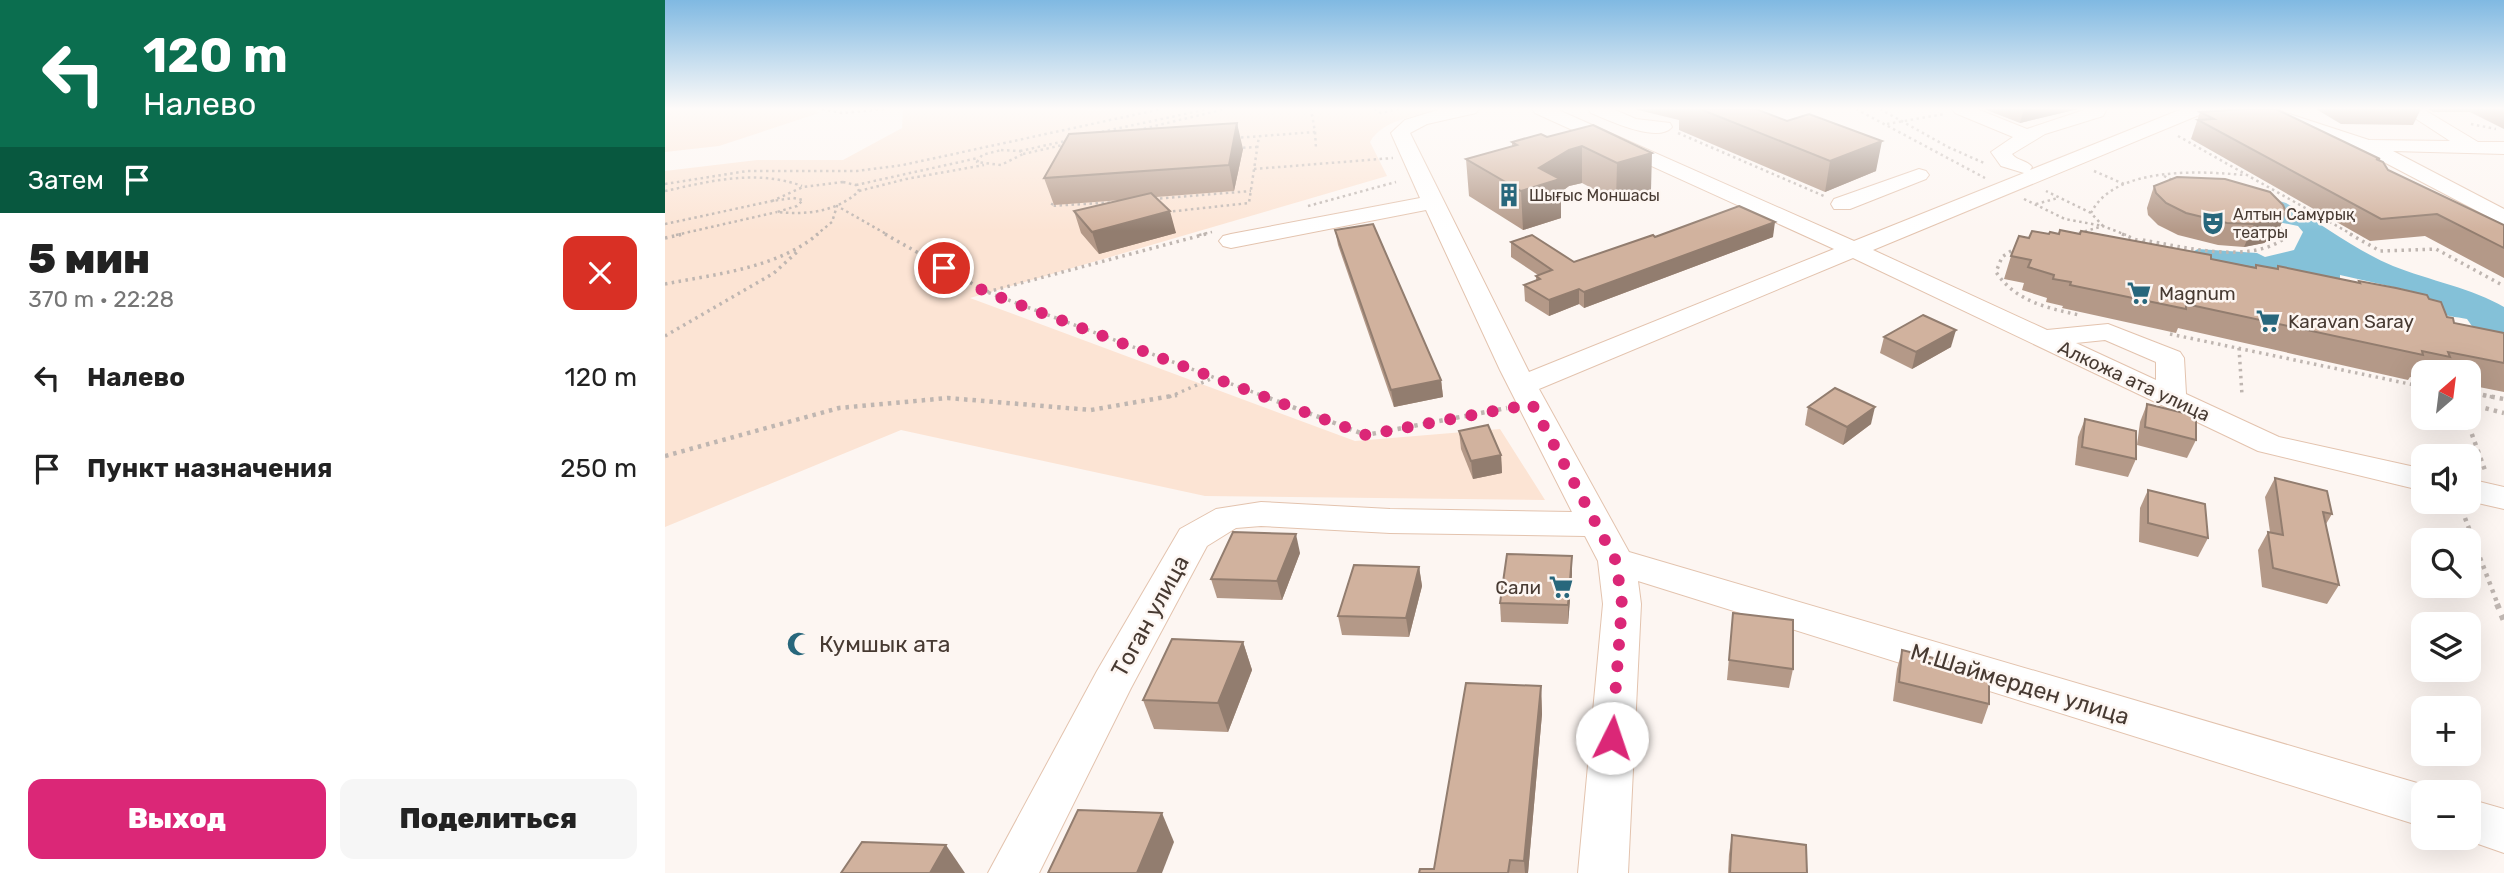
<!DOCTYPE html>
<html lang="ru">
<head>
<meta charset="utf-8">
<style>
	body { margin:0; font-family:Rubik,sans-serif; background:#f6f6f6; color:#222; height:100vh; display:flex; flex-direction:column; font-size:26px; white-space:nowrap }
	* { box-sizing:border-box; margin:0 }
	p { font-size:23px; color:#767676 }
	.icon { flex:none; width:38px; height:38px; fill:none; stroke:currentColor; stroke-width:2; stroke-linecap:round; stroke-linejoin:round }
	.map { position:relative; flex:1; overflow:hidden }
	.side { display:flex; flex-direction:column; background:#fff; width:665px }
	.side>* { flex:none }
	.top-card { background:#0b6e4f; color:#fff; overflow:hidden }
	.needle { width:46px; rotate:28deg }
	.buttons { position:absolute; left:1746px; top:360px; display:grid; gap:14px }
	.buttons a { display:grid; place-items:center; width:70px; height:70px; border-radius:14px; background:#fff; box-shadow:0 7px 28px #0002; font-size:35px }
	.pin { position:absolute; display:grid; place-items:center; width:60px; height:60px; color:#fff; margin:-30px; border:4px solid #fff; border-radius:50%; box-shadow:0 2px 7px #0007 }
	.me { position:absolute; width:77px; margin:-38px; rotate:4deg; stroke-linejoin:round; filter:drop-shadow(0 0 5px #0008) }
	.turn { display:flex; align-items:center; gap:24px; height:147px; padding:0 28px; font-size:32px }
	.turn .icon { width:91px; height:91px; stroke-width:2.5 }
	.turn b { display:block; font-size:49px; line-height:60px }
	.then { display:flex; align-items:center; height:66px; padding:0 28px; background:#0003; gap:14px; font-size:26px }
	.round { display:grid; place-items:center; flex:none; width:74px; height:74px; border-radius:14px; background:#f6f6f6 }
	.head { display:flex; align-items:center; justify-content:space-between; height:119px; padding:0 28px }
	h1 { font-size:42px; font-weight:800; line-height:52px }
	.cta { display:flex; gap:14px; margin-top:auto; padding:14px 28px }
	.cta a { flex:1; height:80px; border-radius:14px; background:#db2777; color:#fff; font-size:28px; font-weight:800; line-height:80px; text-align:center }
	.cta a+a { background:#f6f6f6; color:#222 }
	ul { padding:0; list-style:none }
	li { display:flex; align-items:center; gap:21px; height:91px; padding:0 28px }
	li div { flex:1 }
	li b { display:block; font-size:26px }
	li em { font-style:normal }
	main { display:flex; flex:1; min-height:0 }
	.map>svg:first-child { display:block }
</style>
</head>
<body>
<main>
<section class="side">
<div class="top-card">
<div class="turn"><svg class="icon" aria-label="left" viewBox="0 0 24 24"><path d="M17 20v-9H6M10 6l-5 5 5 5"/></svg><div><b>120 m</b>Налево</div></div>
<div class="then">Затем<svg class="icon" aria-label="arrive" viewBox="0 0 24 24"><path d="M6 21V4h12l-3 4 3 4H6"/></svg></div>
</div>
<div class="head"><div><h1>5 мин</h1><p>370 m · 22:28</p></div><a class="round" style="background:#d93025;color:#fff"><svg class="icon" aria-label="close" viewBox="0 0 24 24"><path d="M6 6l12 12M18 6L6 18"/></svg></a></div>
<ul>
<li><svg class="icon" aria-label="left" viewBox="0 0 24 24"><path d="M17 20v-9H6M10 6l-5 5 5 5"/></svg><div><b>Налево</b></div><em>120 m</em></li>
<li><svg class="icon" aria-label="arrive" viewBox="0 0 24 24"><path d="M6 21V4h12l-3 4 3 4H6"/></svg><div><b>Пункт назначения</b></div><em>250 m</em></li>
</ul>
<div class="cta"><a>Выход</a><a>Поделиться</a></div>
</section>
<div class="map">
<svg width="1839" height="873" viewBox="0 0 1839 873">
	<rect width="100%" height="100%" fill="#fdf6f2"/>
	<g fill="#fce4d4">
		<path d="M0,109H148L154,113L54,146L0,152Z"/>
		<path d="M238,109H423L421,111L783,109C758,115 719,117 705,142L722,176L305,298L690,441L835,429L880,500L540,496L236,430L0,527V171L92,160H178L237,128Z"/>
	</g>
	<path fill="#84c1d8" d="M1611,200L1621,203C1655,223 1692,251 1728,266C1763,280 1809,289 1839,307V346L1818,342L1802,319C1781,315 1754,314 1746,291L1675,275V281L1573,267L1529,255V251L1533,249L1592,253L1600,257L1629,250L1638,232L1633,226L1613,222Z"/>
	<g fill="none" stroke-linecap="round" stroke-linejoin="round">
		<g stroke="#e3c3ae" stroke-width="2">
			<g id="minor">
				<path d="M776,109H814L811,113L762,124L745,133L864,372L1169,249L870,113L867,109H891L1189,241L1359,173L1336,166L1326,152L1348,137L1290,113L1287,109H1312L1362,129L1422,109H1442L1438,116L1380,134L1347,154C1352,161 1362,160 1367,167L1365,170L1517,109H1542L1539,113L1208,250L1382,330L1443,324L1515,352L1519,358L1521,394L1614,437L1759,469V491L1593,451L1188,258L874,389L964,552L1759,785L1776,793H1759V827L973,581L976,604L963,873H913L938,604L933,561L920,536L725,533L596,526L571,528L542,546L466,688L374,873H323L432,671L515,529L551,509L596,502L725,509L907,512L835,370L761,210L566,248L558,246L554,241L558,236L566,234L755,198L726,133L740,120ZM1440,340L1491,362V380L1411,343Z"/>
				<path d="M923,109H948L971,119L1005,123L1007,127C993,144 943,120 926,113Z"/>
				<path d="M1581,109H1609L1704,140L1785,141L1736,109H1758L1813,142H1839V154L1728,151L1839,209V225L1694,149L1584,113Z"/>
				<path d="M1254,169L1261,171L1264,175L1261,179L1185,209H1169L1166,204L1169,199Z"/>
				<path d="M1804,479L1839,487V509L1804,501Z"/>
				<path d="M1804,799L1839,809V853L1796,838H1804Z"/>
			</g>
		</g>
		<g stroke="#bfb6b1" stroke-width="2.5" stroke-dasharray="2.5 3.5" stroke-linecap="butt">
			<path d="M157,109L177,113L222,109"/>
			<path d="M709,109L716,113L734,109"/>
			<path d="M1191,109L1320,178"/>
			<path d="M1215,109L1283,147L1319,163"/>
			<path d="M1222,124L1279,114"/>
			<path d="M1806,124L1831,129"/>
			<path d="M473,130L560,109"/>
			<path d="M650,132L651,148"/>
			<path d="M431,133L543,109"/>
			<path d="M1013,133L1159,196"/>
			<path d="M1513,136L1688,235"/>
			<path d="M570,138L650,132L646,109"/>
			<path d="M572,148L592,147"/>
			<path d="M336,150L355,151L358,154L336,165L312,162L317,155Z"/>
			<path d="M355,151L405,140"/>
			<path d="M358,154L402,144"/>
			<path d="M589,169L728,158"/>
			<path d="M1429,171L1459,184"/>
			<path d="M1499,176L1511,182"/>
			<path d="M178,182L191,185L194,191C172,212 141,215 112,212L132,206L138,200L128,198L107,201L138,187Z"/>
			<path d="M0,184L82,171H192L238,165L496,109"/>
			<path d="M191,185L313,158"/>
			<path d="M0,191C46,181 91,169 137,186"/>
			<path d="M194,191L241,179L319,165"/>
			<path d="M391,198L386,206L452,202"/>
			<path d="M489,199L586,191"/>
			<path d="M1359,199L1400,219L1438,226L1426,213L1381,191"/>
			<path d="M1371,204L1393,198"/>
			<path d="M643,206L731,182"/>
			<path d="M502,212L584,203L594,136"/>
			<path d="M1426,213C1449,166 1535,171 1579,175"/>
			<path d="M1612,223L1620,235"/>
			<path d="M0,224L107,201"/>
			<path d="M1414,233L1438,226L1461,235"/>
			<path d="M11,235L112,212"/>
			<path d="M151,235L167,222L172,206L223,235"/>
			<path d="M534,235L547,232"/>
		</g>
		<g stroke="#bfb6b1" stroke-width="3.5" stroke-dasharray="2.5 4.5" stroke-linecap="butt">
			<path d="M220,234L322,292L601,397"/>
			<path d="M1457,234L1484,245"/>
			<path d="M1685,234L1715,251L1771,249L1839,286"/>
			<path d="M0,238L18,234"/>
			<path d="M1478,240C1518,247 1587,265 1621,237L1619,234"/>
			<path d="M1352,247L1337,257L1331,272C1350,301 1382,308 1414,315"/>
			<path d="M0,284C52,274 112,268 153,234"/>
			<path d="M322,292L541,234"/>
			<path d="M1505,334L1759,387"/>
			<path d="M0,336L109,273L132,252"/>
			<path d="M1574,348L1577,395"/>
			<path d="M1804,393L1828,397"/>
			<path d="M504,397L546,379"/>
		</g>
		<g stroke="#bfb6b1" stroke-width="4.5" stroke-dasharray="3.5 5" stroke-linecap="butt">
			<path d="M596,395L701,435L842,408"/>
			<path d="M1818,395L1839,399"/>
			<path d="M1804,404L1839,413"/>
			<path d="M1801,418L1821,473"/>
			<path d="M0,456L174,408L283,398L426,410L512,395"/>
			<path d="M1797,510L1833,605"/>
		</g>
		<path stroke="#bfb6b1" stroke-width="6" stroke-dasharray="5 7" stroke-linecap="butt" d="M1832,604L1839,621"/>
		<use href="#minor" fill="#fff" fill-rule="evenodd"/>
	</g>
	<g fill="#b49988">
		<path d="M969,109H1091L1211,171L1160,192L1014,130V120Z"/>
		<path d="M1319,109H1413L1355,123Z"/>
		<path d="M1651,109H1756L1748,125L1676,124Z"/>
		<path d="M1763,109H1839V129L1805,112H1768Z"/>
		<path d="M1535,112L1715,159L1714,160L1723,170L1839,225V278L1760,236L1705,241L1526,139Z"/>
		<path d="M928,125L986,190L951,201L917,183L904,186L896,192V218L858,230L804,196L801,159L847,146V142L882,137Z"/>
		<path d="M578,149L569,191L491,197L511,233L434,254L416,233L409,211L457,200L389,205L379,178Z"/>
		<path d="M1489,186L1621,212L1612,234L1599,243L1579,247L1553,245L1513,235L1493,225L1483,215L1482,208Z"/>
		<path d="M670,230L776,380L778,397L729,407L673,245Z"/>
		<path d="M1384,234L1546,259L1590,267L1591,265L1611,269L1613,266L1693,283L1694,281L1764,299L1789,323L1839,333V392L1804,385V373H1759V380L1745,377L1743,380L1513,328L1511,333L1397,308L1398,306L1381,302L1382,298L1357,290L1359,283L1339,279L1346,256L1364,238Z"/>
		<path d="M990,237H1108L919,308L914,304L884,316L860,301L859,285L871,281V276L873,275L846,257V242L909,262Z"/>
		<path d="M1219,337L1286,347L1247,369L1215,353Z"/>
		<path d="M1482,404L1531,440L1522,458L1472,445L1475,422Z"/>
		<path d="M1143,407L1206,424L1178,445L1140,425Z"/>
		<path d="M1420,419L1471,459L1463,477L1410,465L1413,437Z"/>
		<path d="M794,431L836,455L837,473L808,479L796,449Z"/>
		<path d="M1610,478L1667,514L1661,524L1674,585L1662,604L1597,587L1593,550L1603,532H1605L1600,497Z"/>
		<path d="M1483,490L1543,538L1533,557L1474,542L1475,508Z"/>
		<path d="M635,553L617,600L552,598L546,579Z"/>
		<path d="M907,556V574L903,624L836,622L835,603Z"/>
		<path d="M754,567L757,586L744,637L677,635L673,616Z"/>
		<path d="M1068,613L1128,669L1124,688L1062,680Z"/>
		<path d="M578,642L587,670L563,732L489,729L478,700Z"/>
		<path d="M1237,650L1324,704L1317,724L1228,701L1232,669Z"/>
		<path d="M876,686L877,714L863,873H754L769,869Z"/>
		<path d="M1067,835L1142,873H1063L1064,854Z"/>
	</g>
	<g fill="#927d6f">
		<path d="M1359,109H1413L1355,123Z"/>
		<path d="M572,123L578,149L569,191L564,165Z"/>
		<path d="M1217,141L1211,171L1160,192L1165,161Z"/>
		<path d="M917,146V183L904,186L896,192V218L858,230L856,191L874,168L904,150Z"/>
		<path d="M987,153L986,190L951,201L952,163Z"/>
		<path d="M505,211L511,233L434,254L427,232Z"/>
		<path d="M1621,212L1612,234L1599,243L1579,247L1589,224Z"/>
		<path d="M1110,222L1108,237L919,308V292Z"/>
		<path d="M914,289V304L884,316V300Z"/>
		<path d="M1291,330L1286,347L1247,369L1251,352Z"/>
		<path d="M776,380L778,397L729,407L726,390Z"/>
		<path d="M1210,407L1206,424L1178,445L1182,427Z"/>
		<path d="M836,455L837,473L808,479L806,461Z"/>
		<path d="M631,534L635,553L617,600L612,581Z"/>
		<path d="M907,556V574L903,624V605Z"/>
		<path d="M754,567L757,586L744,637L741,618Z"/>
		<path d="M578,642L587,670L563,732L553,703Z"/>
		<path d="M876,686L877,714L863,873H860L859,861Z"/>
		<path d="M497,813L509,842L497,873H472Z"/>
		<path d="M281,845L300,873H265Z"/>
	</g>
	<g fill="#d1b29e" stroke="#927d6f" stroke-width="2">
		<path d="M1035,109H1091L1122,121L1144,114L1217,141L1165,161Z"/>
		<path d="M1582,109H1611L1715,159H1711L1718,162L1723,170L1839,225V248L1772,214L1716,219L1533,120L1549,119L1535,112Z"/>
		<path d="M572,123L564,165L379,178L404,134Z"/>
		<path d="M928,125L987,153L952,163L917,146L904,150L874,168L895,179L856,191L801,159L852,145L847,142L876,134L882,137Z"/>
		<path d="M1512,177L1560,179L1605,192L1618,205L1621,212L1609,221L1589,224L1562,223L1521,213L1501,203L1491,193L1489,186Z"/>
		<path d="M486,193L505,211L427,232L409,211Z"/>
		<path d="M1074,206L1110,222L919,292L914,289L884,300L859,285L875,279L871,276L887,270L846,242L867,235L909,262L988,235L990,237Z"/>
		<path d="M708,224L776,380L726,390L670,230Z"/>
		<path d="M1395,230L1415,234L1416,231L1546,255V259L1591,268V265L1613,269V266L1695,283L1694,281L1731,288L1762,295L1764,299L1776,302L1782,317L1788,318L1789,323L1839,333V363L1783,352L1785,357L1757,351L1758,355L1521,304V309L1405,285L1406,282L1388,279L1389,275L1363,267L1366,260L1346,256L1354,236L1364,238L1367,231L1384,234L1385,232L1394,234Z"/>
		<path d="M1258,315L1291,330L1251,352L1219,337Z"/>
		<path d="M1170,388L1210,407L1182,427L1143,407Z"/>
		<path d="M1482,404L1531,416V440L1480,427Z"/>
		<path d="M1420,419L1471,431V459L1417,447Z"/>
		<path d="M823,425L836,455L806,461L794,431Z"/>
		<path d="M1610,478L1662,491L1667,514L1658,512L1674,585L1608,568L1603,532L1618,535Z"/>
		<path d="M1483,490L1540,504L1543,538L1483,523Z"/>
		<path d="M568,532L631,534L612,581L546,579Z"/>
		<path d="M842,554L907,556L903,605L835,603Z"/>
		<path d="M689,565L754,567L741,618L673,616Z"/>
		<path d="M1068,613L1128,620V669L1064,660Z"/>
		<path d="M507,639L578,642L553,703L478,700Z"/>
		<path d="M1237,650L1324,672V704L1234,682Z"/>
		<path d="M801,683L876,686L859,861L845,860L843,873H754L755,869H769Z"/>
		<path d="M413,810L497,813L472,873H383Z"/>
		<path d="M1067,835L1141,845L1142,873H1065Z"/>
		<path d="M197,842L281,845L265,873H176Z"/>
	</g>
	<linearGradient id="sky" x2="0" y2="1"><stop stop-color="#80b9e2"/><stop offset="0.47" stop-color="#fefbf9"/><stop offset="1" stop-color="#fefbf9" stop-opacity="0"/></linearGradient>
	<rect width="1839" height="231" fill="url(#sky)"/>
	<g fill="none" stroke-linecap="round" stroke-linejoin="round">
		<path stroke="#db2777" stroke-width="12" stroke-dasharray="0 21.6" d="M279,268L321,292L701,435L867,404L951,561L957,604L947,738"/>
	</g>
	<defs>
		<g id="building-bare" transform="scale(1.89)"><path d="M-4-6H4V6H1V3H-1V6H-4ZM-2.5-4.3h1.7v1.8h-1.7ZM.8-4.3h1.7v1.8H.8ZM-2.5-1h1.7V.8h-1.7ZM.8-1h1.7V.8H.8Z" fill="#28677c" stroke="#fdf6f2" stroke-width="2.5" paint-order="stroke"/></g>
		<g id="theatre-bare" transform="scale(1.89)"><path d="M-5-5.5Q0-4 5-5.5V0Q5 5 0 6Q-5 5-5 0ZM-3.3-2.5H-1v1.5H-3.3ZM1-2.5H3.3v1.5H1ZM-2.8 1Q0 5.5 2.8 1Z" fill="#28677c" stroke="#fdf6f2" stroke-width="2.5" paint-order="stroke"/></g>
		<g id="supermarket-bare" transform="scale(1.89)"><path d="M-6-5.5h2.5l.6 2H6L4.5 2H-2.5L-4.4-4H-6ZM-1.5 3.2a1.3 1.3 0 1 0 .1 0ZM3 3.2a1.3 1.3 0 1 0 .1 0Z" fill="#28677c" stroke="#fdf6f2" stroke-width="2.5" paint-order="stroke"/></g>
		<g id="mosque-bare" transform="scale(1.89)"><path d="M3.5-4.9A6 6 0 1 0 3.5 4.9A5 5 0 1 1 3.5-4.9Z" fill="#28677c" stroke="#fdf6f2" stroke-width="2.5" paint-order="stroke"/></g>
	</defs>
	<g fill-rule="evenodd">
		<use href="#building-bare" x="844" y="195"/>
		<use href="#theatre-bare" x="1548" y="223"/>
		<use href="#supermarket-bare" x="1474" y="293"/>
		<use href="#supermarket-bare" x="1603" y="321"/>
		<use href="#supermarket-bare" x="896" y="587"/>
		<use href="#mosque-bare" x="134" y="644"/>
	</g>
	<g text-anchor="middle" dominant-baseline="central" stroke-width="5" stroke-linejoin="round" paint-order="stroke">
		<g font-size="16" fill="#473a32" stroke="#fdf6f2" text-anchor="start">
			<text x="864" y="195">Шығыс Моншасы</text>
			<text x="1568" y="214">Алтын Самұрық<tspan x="1568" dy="18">театры</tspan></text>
		</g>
		<g font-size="19" fill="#473a32" stroke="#fdf6f2" text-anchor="start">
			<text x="1494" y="293">Magnum</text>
			<text x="1623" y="321">Karavan Saray</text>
			<text x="876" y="587" text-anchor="end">Сали</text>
		</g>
		<g font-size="19" fill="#473a32" stroke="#fdf6f2">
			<text transform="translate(1469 381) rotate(25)">Алкожа ата улица</text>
		</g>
		<g font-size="23" fill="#473a32" stroke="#fdf6f2">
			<text transform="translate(485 616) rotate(-61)">Тоган улица</text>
			<text transform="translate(1355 684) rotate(17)">М.Шаймерден улица</text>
		</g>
		<g font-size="23" fill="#473a32" stroke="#fdf6f2" text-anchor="start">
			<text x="154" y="644">Кумшык ата</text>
		</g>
	</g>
</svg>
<div class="buttons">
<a><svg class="needle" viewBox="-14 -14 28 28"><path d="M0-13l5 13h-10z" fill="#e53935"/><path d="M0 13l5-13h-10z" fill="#767676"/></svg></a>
<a><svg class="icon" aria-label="sound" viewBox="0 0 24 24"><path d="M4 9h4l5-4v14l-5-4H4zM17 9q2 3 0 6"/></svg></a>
<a><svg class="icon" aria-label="search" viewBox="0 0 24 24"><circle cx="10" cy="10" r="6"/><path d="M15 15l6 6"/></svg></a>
<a><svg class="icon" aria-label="layers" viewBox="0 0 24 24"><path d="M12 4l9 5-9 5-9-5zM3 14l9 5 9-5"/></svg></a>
<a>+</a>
<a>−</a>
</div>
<div class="pin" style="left:279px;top:268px;background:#d93025"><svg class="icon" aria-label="arrive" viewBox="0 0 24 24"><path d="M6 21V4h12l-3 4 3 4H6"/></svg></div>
<svg class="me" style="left:947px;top:738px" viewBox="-20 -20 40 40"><circle r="19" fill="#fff"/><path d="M0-13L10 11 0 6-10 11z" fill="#db2777"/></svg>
</div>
</main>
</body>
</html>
